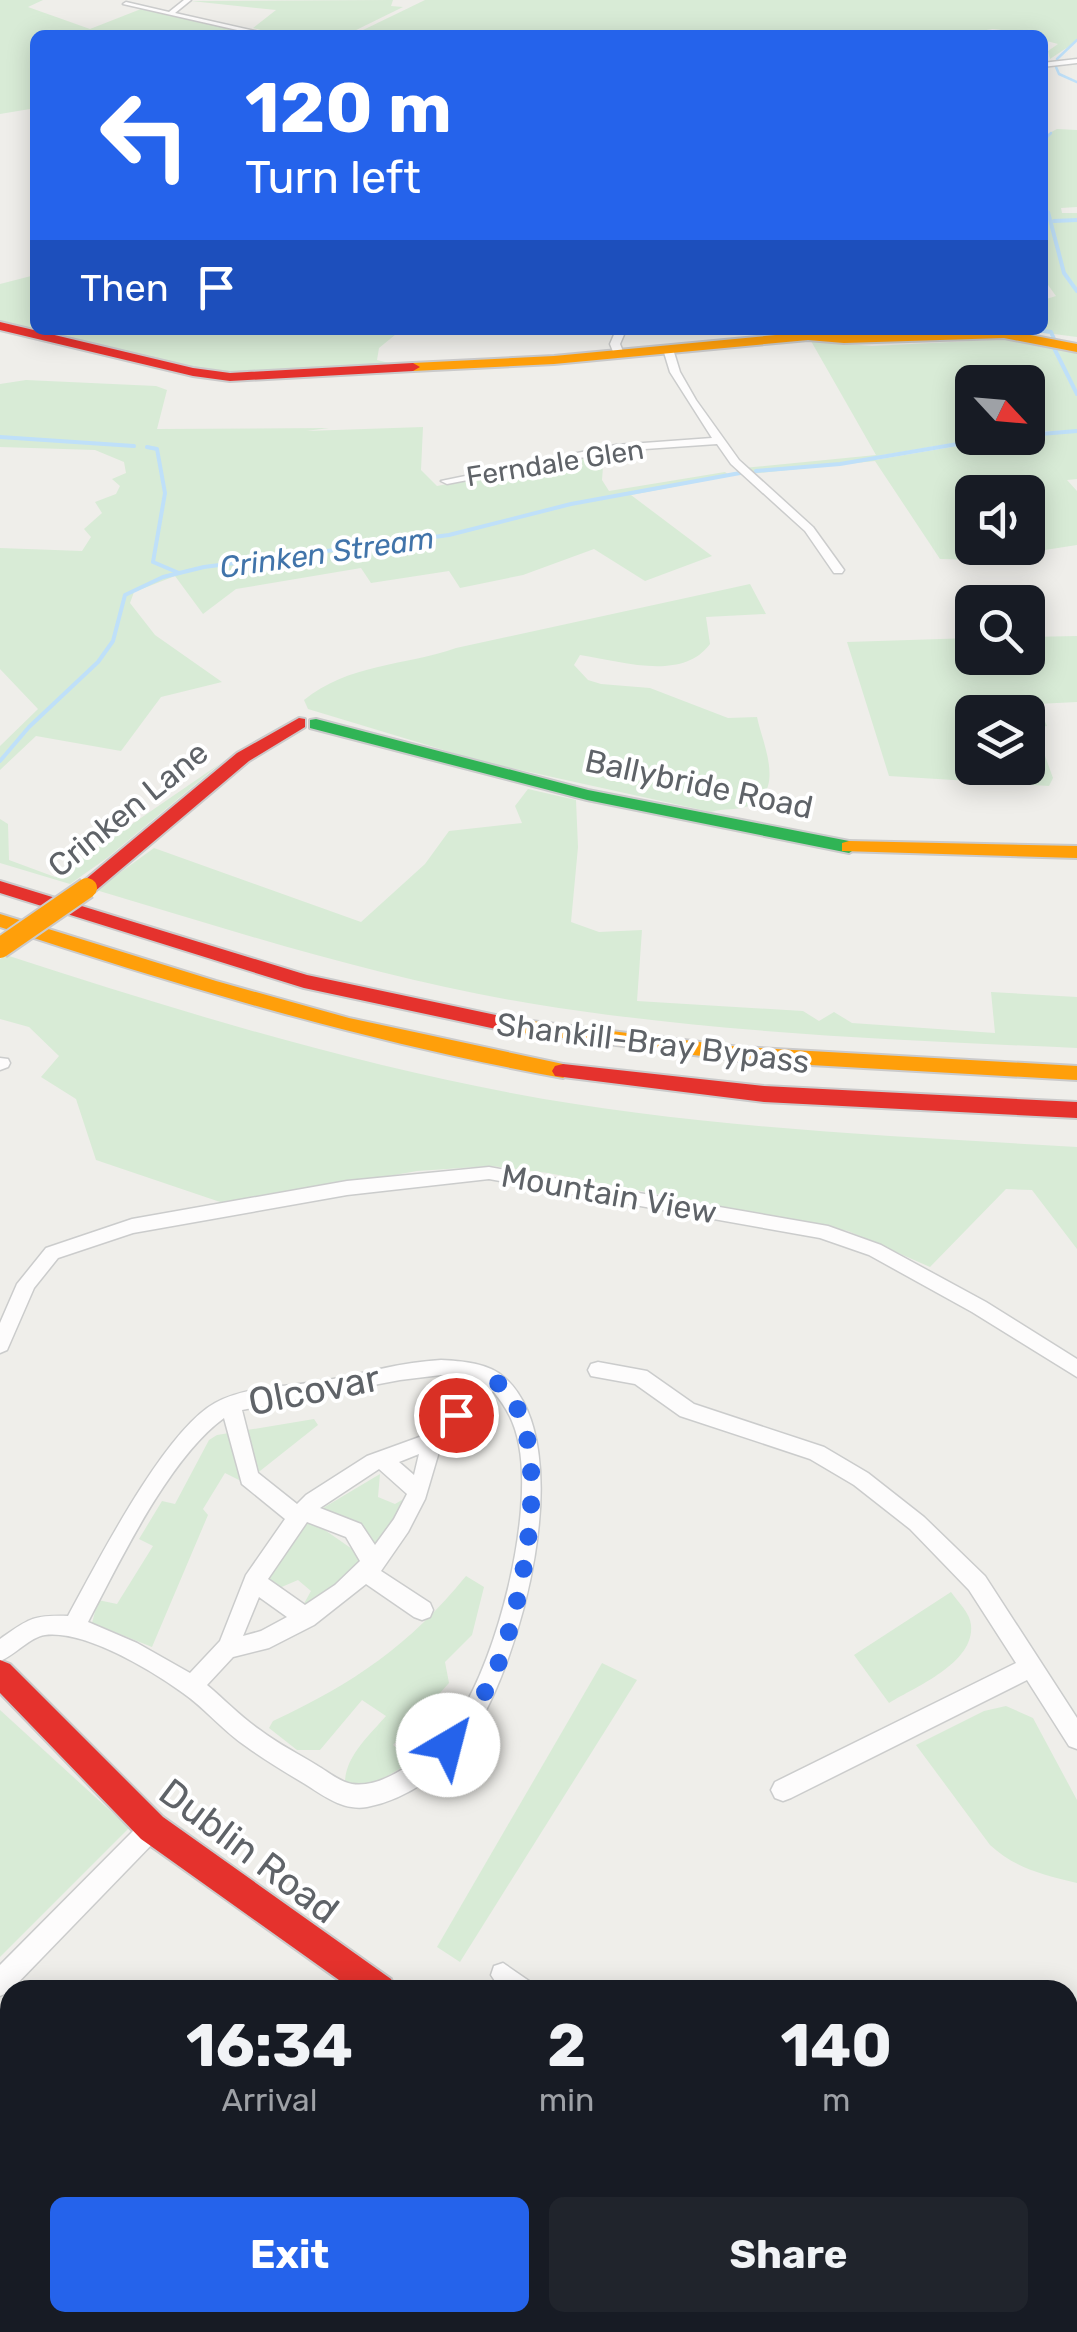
<!DOCTYPE html>
<html lang="en">
<head>
<meta charset="utf-8">
<style>
	body { margin:0; font-family:Rubik,sans-serif; background:#20242c; color:#f1f3f6; height:100vh; display:flex; flex-direction:column; font-size:38px; white-space:nowrap }
	* { box-sizing:border-box; margin:0 }
	p { font-size:32px; color:#9ea1a6 }
	.icon { flex:none; width:55px; height:55px; fill:none; stroke:currentColor; stroke-width:2; stroke-linecap:round; stroke-linejoin:round }
	.map { position:relative; flex:1; overflow:hidden }
	.panel { position:absolute; left:0px; top:1980px; width:1078px; height:352px; display:flex; flex-direction:column; background:#171b24; border-radius:30px 30px 0 0; box-shadow:0 5px 25px #0003 }
	.panel>* { flex:none }
	.top-card { position:absolute; left:30px; top:30px; width:1018px; height:305px; border-radius:15px; box-shadow:0 5px 25px #0003; background:#2563eb; color:#fff; overflow:hidden }
	.needle { width:65px; rotate:116deg }
	.fabs { position:absolute; left:955px; top:365px; display:grid; gap:20px }
	.fabs a { display:grid; place-items:center; width:90px; height:90px; border-radius:15px; background:#171b24; box-shadow:0 5px 25px #0003; font-size:50px }
	.pin { position:absolute; display:grid; place-items:center; width:85px; height:85px; color:#fff; margin:-42px; border:5px solid #fff; border-radius:50%; box-shadow:0 2px 10px #0007 }
	.me { position:absolute; width:110px; margin:-55px; rotate:37deg; stroke-linejoin:round; filter:drop-shadow(0 0 8px #0008) }
	.turn { display:flex; align-items:center; gap:35px; height:210px; padding:0 50px; font-size:45px }
	.turn .icon { width:130px; height:130px; stroke-width:2.5 }
	.turn b { display:block; font-size:70px; line-height:85px }
	.then { display:flex; align-items:center; height:95px; padding:0 50px; background:#0003; gap:20px; font-size:38px }
	.eta { display:flex; justify-content:space-evenly; align-items:center; height:170px; text-align:center }
	.eta b { font-size:60px; font-weight:700; line-height:70px }
	.button { display:flex; gap:20px; margin-top:auto; padding:20px 50px }
	.button a { flex:1; height:115px; border-radius:15px; background:#2563eb; color:#fff; font-size:40px; font-weight:700; line-height:115px; text-align:center }
	.button a+a { background:#20242c; color:#f1f3f6 }
	.map>svg:first-child { display:block }
</style>
</head>
<body>
<div class="map">
<svg width="1077" height="2332" viewBox="0 0 1077 2332">
	<rect width="100%" height="100%" fill="#efeeea"/>
	<g fill="#d8ebd6" fill-rule="evenodd">
		<path d="M0,0H43L28,7L90,29L141,9L244,29L233,35H35V112L30,109L0,114Z"/>
		<path d="M393,0L391,6L403,7L346,35H279L253,28L276,10L191,1Z"/>
		<path d="M425,0H1077V41L1050,59L1048,51L1058,44L1043,40L1042,35L993,29L954,35H372L361,31Z"/>
		<path d="M1057,129L1077,130V207L1061,208L1062,213H1077V337L1023,330H1042L1043,300L1056,296L1043,278L1042,137Z"/>
		<path d="M35,275V330H401L379,348L377,360L393,364L219,373L0,322V284Z"/>
		<path d="M1009,339L1077,351V430L1028,432V382H972V438H983L877,456L875,460L1005,438L1077,432V479L1067,480L1077,491V545L981,560L940,559L875,461L749,474L744,468L876,455L811,341L872,346ZM972,492H1028V548H972Z"/>
		<path d="M26,380L156,386L167,390L157,429L329,428L306,431L423,427L421,470L437,486L614,451L592,460L603,467L602,480L609,491L725,472L730,476L631,495L712,556L645,581L594,549L523,575L460,588L449,571L371,583L361,568L236,589L203,614L175,576L134,592L130,603L155,635L222,682L161,697L121,751L36,736L0,770V746L38,709L0,669V548L82,551L91,537L84,529L102,513L95,502L116,494L120,486L112,479L126,473L124,462L95,450L0,447V384Z"/>
		<path d="M750,584L766,614L706,617L710,644C682,682 621,661 580,655L574,665L588,680L601,684L650,688L728,718L757,717C763,745 785,789 751,805C738,811 723,808 711,812L480,761L308,709L304,700C348,664 404,666 456,648Z"/>
		<path d="M1077,636V702L1037,704L1047,726L1035,728L1053,778L1049,786L889,776L847,642L972,638V658H1028V637ZM972,712H1028V768H972Z"/>
		<path d="M221,763L107,858L70,884L0,863V819L8,824L9,860L55,877Z"/>
		<path d="M528,789L576,800L578,847L571,922L599,932L642,930L637,1001L803,1011L819,1021L834,1012L852,1023L995,1033L991,992L1077,997V1048C897,1040 713,1033 534,1004C385,980 240,933 96,890L154,848L361,922L425,864L449,831L522,823L515,806Z"/>
		<path d="M6,955C172,1009 338,1060 511,1093C696,1128 889,1136 1077,1147V1249L1032,1190L1006,1189L930,1267L848,1231L548,1173L491,1166L417,1171L229,1205L96,1160L76,1099L41,1077L59,1056L29,1027L0,1019V959Z"/>
		<path d="M314,1419L318,1425L245,1483L225,1473L203,1509L208,1515L152,1647L92,1623L98,1600L117,1604L153,1546L139,1539L162,1501L175,1504L209,1440L217,1435Z"/>
		<path d="M380,1474L378,1497L395,1504L414,1493L377,1553C363,1524 349,1518 318,1511Z"/>
		<path d="M309,1519L365,1558L368,1566L301,1609L311,1591L298,1580L277,1589L265,1581Z"/>
		<path d="M466,1576L484,1587L472,1635L445,1662L449,1683L393,1745L414,1759C391,1775 374,1787 345,1785C344,1757 369,1736 386,1716L362,1700L320,1750H297L269,1728L273,1721C354,1683 409,1646 466,1576Z"/>
		<path d="M951,1592C958,1602 970,1613 971,1625C975,1663 915,1687 889,1703L854,1655Z"/>
		<path d="M602,1663L637,1680L460,1962L437,1947Z"/>
		<path d="M1006,1706L1033,1718L1077,1800V1883C1044,1875 1016,1869 990,1845L916,1745L984,1711Z"/>
		<path d="M0,1710L129,1828L0,1957Z"/>
	</g>
	<g fill="none" stroke-linecap="round" stroke-linejoin="round">
		<g stroke="#bfe0f9" stroke-width="2.5">
			<path d="M1057,59L1077,40"/>
			<path d="M1056,67L1059,74L1077,82"/>
			<path d="M1042,142L1051,133"/>
		</g>
		<g stroke="#bfe0f9" stroke-width="4">
			<path d="M1042,201L1046,208"/>
			<path d="M1048,212L1064,273L1077,291"/>
			<path d="M1054,221L1077,220"/>
			<path d="M1036,330L1051,332L1054,339"/>
			<path d="M1054,348L1077,394"/>
			<path d="M1028,435L1077,431"/>
			<path d="M0,437L134,446"/>
			<path d="M147,447L157,449L165,493L153,562L179,573"/>
			<path d="M756,471L840,464L993,438"/>
			<path d="M0,761L29,727L98,662L113,641L125,595L163,577L204,567L449,535L571,504L740,473"/>
		</g>
		<g stroke="#cbcccc" stroke-width="3">
			<g id="street">
				<path d="M184,0H191L175,13L273,35H259L123,4L126,2L169,12Z"/>
				<path d="M1077,59V63L1042,67V63Z"/>
				<path d="M616,330H626L620,344L624,354L619,357L614,354L610,344Z"/>
				<path d="M668,346L673,349L680,372L696,400L739,460L813,527L844,570L842,573H834L805,531L731,464L717,444L616,451L447,484L441,481L616,445L712,438L670,372L663,349Z"/>
				<path d="M0,1058L8,1059L10,1063L8,1067L0,1070Z"/>
				<path d="M489,1167L828,1226L881,1245L986,1302L1077,1359V1377L972,1312L869,1255L820,1238L489,1179L347,1195L133,1233L58,1258L34,1288L7,1350L0,1353V1323L17,1284L46,1248L132,1219L347,1181Z"/>
				<path d="M441,1360C462,1361 489,1363 505,1378C580,1446 521,1663 471,1736C448,1770 408,1799 367,1807C343,1811 324,1796 305,1784C285,1772 265,1760 247,1747C224,1732 206,1709 183,1693C151,1670 85,1630 45,1635C30,1637 15,1655 0,1661V1639C29,1619 32,1615 68,1616C97,1563 164,1431 215,1403C248,1385 292,1387 328,1380C366,1373 402,1362 441,1360ZM441,1375L477,1381L425,1435L367,1456L306,1495L297,1504L258,1473L242,1410L400,1380ZM493,1391C507,1408 515,1423 519,1445C533,1517 498,1656 458,1717C445,1736 427,1753 409,1765C393,1776 372,1787 352,1784C340,1782 328,1772 318,1766C299,1754 278,1744 260,1730C241,1717 225,1700 207,1685L233,1657L269,1648L314,1625L366,1584L414,1617L422,1620L430,1617L433,1610L430,1603L381,1571L408,1532L425,1499L441,1445ZM224,1418L242,1484L285,1519L246,1575L220,1641L190,1673L137,1643L88,1622C120,1561 169,1458 224,1418ZM419,1454L414,1475L399,1462ZM379,1469L407,1494L394,1519L375,1545L361,1524L320,1508ZM307,1522L346,1537L360,1561L335,1585L305,1605L268,1579ZM259,1597L287,1617L261,1631L243,1636Z"/>
				<path d="M598,1362L647,1371L694,1404L824,1447L868,1473L924,1517L985,1576L1077,1718V1749L1069,1746L1027,1680L791,1798L783,1801L775,1798L771,1790L775,1782L1016,1663L969,1590L910,1529L854,1485L810,1459L680,1416L635,1384L591,1376L588,1370L591,1364Z"/>
				<path d="M152,1816L160,1820L164,1828L160,1836L9,1992L0,1996V1965L144,1820Z"/>
				<path d="M503,1963L529,1981L533,1990H501L491,1975L494,1966Z"/>
				<path d="M1077,2195V2252L1068,2256V2199Z"/>
				<path d="M90,2322H128L124,2332H86Z"/>
				<path d="M986,2322H1050L1046,2332H990Z"/>
			</g>
		</g>
		<g stroke="#cacacb" stroke-width="4">
			<path id="fast" d="M316,719L588,790L849,841L858,847L849,853L587,800L310,728V720Z"/>
		</g>
		<g stroke="#cacacb" stroke-width="4">
			<g id="slow">
				<path d="M1004,330L1077,344V352L1004,338L844,343L808,340L554,364L413,371L406,367L413,363L554,356L808,332L844,335Z"/>
				<path d="M849,841L1077,846V858L842,851V843Z"/>
				<path d="M0,914L216,981L349,1018L563,1064L574,1071L563,1078C371,1043 185,988 0,927Z"/>
				<path d="M515,1019L740,1047L1077,1066V1080L740,1061L508,1031L505,1026L508,1021Z"/>
			</g>
		</g>
		<g stroke="#cacacb" stroke-width="4">
			<g id="jam">
				<path d="M0,322L193,368L230,373L413,363L420,367L413,371L230,381L193,376L0,330Z"/>
				<path d="M299,718L305,719V727L249,761L94,892H80V884L237,753Z"/>
				<path d="M0,881L307,975L515,1019L525,1026L515,1033L304,988L0,893Z"/>
				<path d="M563,1064L764,1086L1077,1102V1118L764,1102L555,1076L552,1071L555,1066Z"/>
				<path d="M0,1660L10,1664L163,1817L391,1979L396,1990H353L141,1839L0,1693Z"/>
				<path d="M752,2322H799L803,2332H756Z"/>
			</g>
		</g>
		<use href="#street" fill="#fdfcfc" fill-rule="evenodd"/>
		<use href="#fast" fill="#30b455" fill-rule="evenodd"/>
		<use href="#slow" fill="#ff9f0a" fill-rule="evenodd"/>
		<use href="#jam" fill="#e5322d" fill-rule="evenodd"/>
		<g stroke="#cacacb" stroke-width="24" stroke-linecap="butt">
			<path id="slow-bridge" d="M0,948L87,888"/>
		</g>
		<use href="#slow-bridge" stroke="#ff9f0a" stroke-width="20"/>
	</g>
	<g fill="none" stroke-linecap="round" stroke-linejoin="round">
		<path stroke="#2563eb" stroke-width="18" stroke-dasharray="0 32.4" d="M448,1745C467,1724 482,1700 494,1674C522,1611 563,1422 492,1379L456,1415"/>
	</g>
	<g text-anchor="middle" dominant-baseline="central" stroke-width="8" stroke-linejoin="round" paint-order="stroke">
		<g font-size="28" fill="#5f6368" stroke="#fff">
			<text transform="translate(555 463) rotate(-9)">Ferndale Glen</text>
		</g>
		<g font-size="30" font-style="italic" fill="#4174aa" stroke="#fff">
			<text transform="translate(327 553) rotate(-8)">Crinken Stream</text>
		</g>
		<g font-size="32" fill="#5f6368" stroke="#fff">
			<text transform="translate(699 784) rotate(12)">Ballybride Road</text>
			<text transform="translate(128 809) rotate(-39)">Crinken Lane</text>
			<text transform="translate(653 1043) rotate(7)">Shankill-Bray Bypass</text>
			<text transform="translate(609 1194) rotate(10)">Mountain View</text>
		</g>
		<g font-size="38" fill="#5f6368" stroke="#fff">
			<text transform="translate(314 1390) rotate(-11)">Olcovar</text>
			<text transform="translate(249 1851) rotate(37)">Dublin Road</text>
		</g>
	</g>
</svg>
<div class="fabs">
<a><svg class="needle" viewBox="-14 -14 28 28"><path d="M0-13l5 13h-10z" fill="#e53935"/><path d="M0 13l5-13h-10z" fill="#9ea1a6"/></svg></a>
<a><svg class="icon" aria-label="sound" viewBox="0 0 24 24"><path d="M4 9h4l5-4v14l-5-4H4zM17 9q2 3 0 6"/></svg></a>
<a><svg class="icon" aria-label="search" viewBox="0 0 24 24"><circle cx="10" cy="10" r="6"/><path d="M15 15l6 6"/></svg></a>
<a><svg class="icon" aria-label="layers" viewBox="0 0 24 24"><path d="M12 4l9 5-9 5-9-5zM3 14l9 5 9-5"/></svg></a>
</div>
<div class="pin" style="left:456px;top:1415px;background:#d93025"><svg class="icon" aria-label="arrive" viewBox="0 0 24 24"><path d="M6 21V4h12l-3 4 3 4H6"/></svg></div>
<svg class="me" style="left:448px;top:1745px" viewBox="-20 -20 40 40"><circle r="19" fill="#fff"/><path d="M0-13L10 11 0 6-10 11z" fill="#2563eb"/></svg>
<div class="top-card">
<div class="turn"><svg class="icon" aria-label="left" viewBox="0 0 24 24"><path d="M17 20v-9H6M10 6l-5 5 5 5"/></svg><div><b>120 m</b>Turn left</div></div>
<div class="then">Then<svg class="icon" aria-label="arrive" viewBox="0 0 24 24"><path d="M6 21V4h12l-3 4 3 4H6"/></svg></div>
</div>
<section class="panel">
<div class="eta">
<div><b>16:34</b><p>Arrival</p></div>
<div><b>2</b><p>min</p></div>
<div><b>140</b><p>m</p></div>
</div>
<div class="button"><a>Exit</a><a>Share</a></div>
</section>
</div>
</body>
</html>
